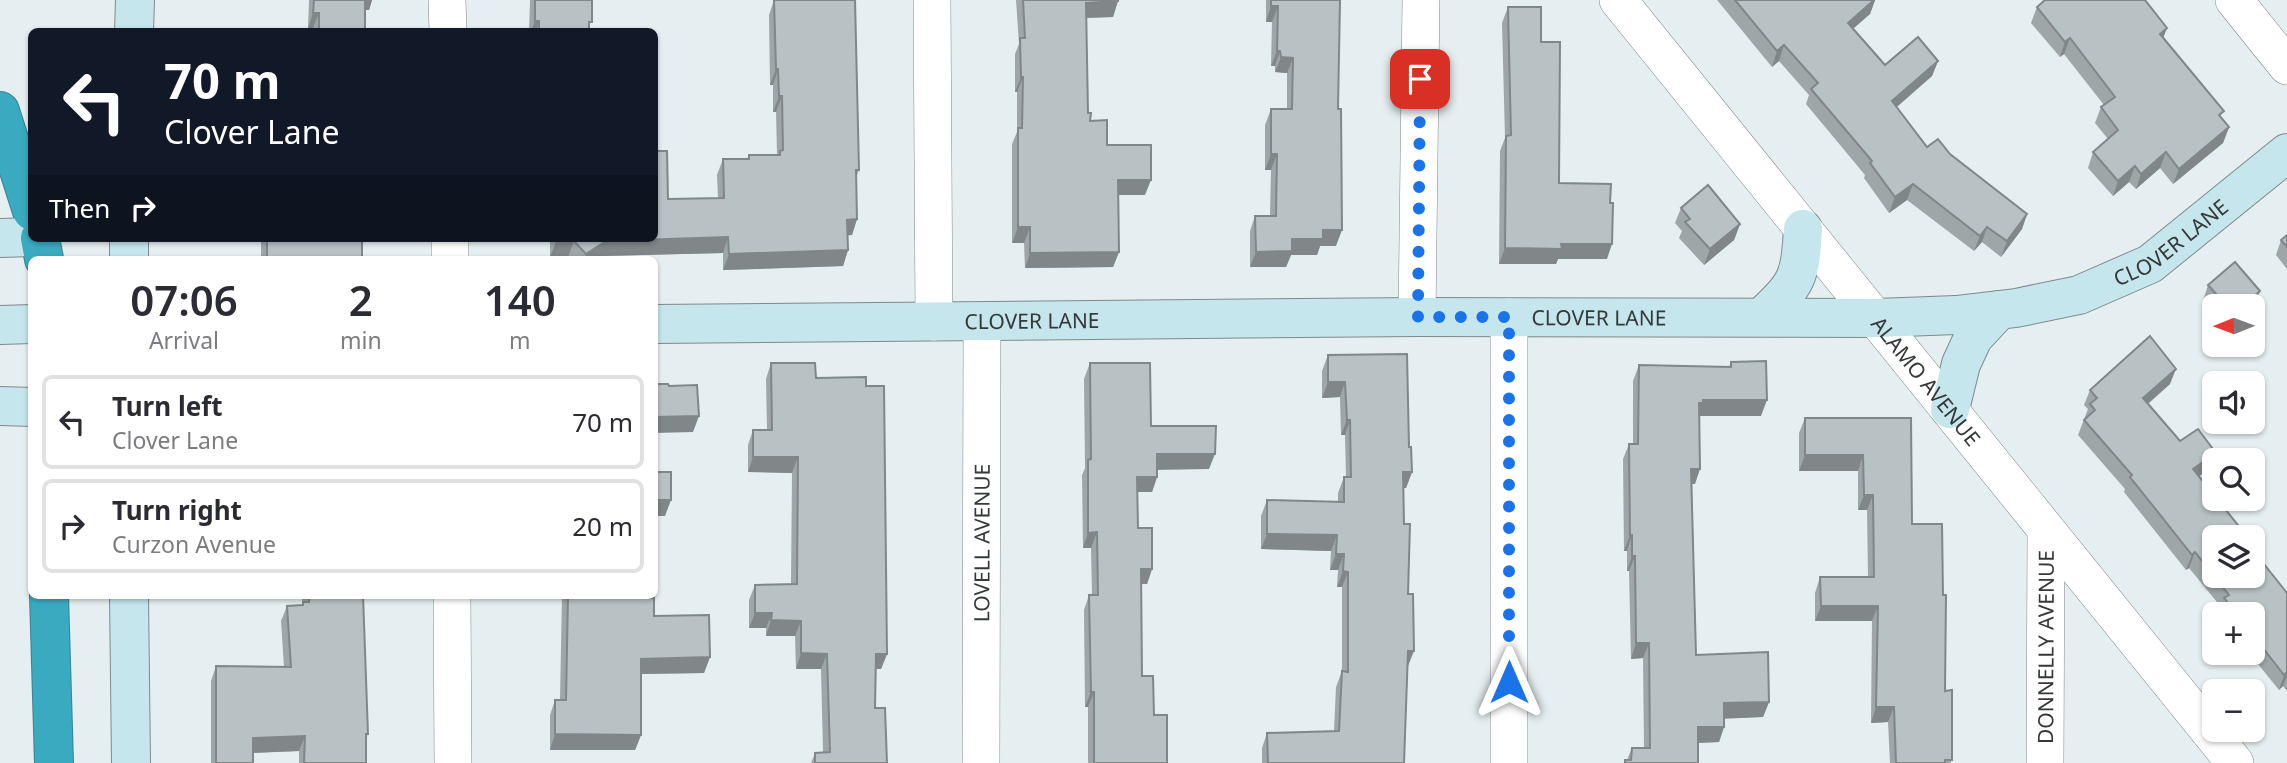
<!DOCTYPE html>
<html lang="en">
<head>
<meta charset="utf-8">
<style>
	body { margin:0; font-family:"Noto Sans",sans-serif; background:#f7f7f7; color:#2b2b33; height:100vh; display:flex; flex-direction:column; font-size:26px; white-space:nowrap }
	* { box-sizing:border-box; margin:0 }
	p { font-size:23px; color:#7c7c81 }
	.icon { flex:none; width:38px; height:38px; fill:none; stroke:currentColor; stroke-width:2; stroke-linecap:round; stroke-linejoin:round }
	.map { position:relative; flex:1; overflow:hidden }
	.side { position:absolute; left:28px; top:256px; width:630px; height:343px; display:flex; flex-direction:column; background:#fff; border-radius:10px; box-shadow:0 2px 5px #0004 }
	.side>* { flex:none }
	.top-card { position:absolute; left:28px; top:28px; width:630px; height:214px; border-radius:10px; box-shadow:0 2px 5px #0004; background:#111827; color:#fff; overflow:hidden }
	.needle { width:46px; rotate:269deg }
	.fabs { position:absolute; left:2202px; top:294px; display:grid; gap:14px }
	.fabs a { display:grid; place-items:center; width:63px; height:63px; border-radius:10px; background:#fff; box-shadow:0 2px 5px #0004; font-size:35px }
	.pin { position:absolute; display:grid; place-items:center; width:60px; height:60px; color:#fff; margin:-30px; border-radius:14px; box-shadow:0 4px 10px #0006 }
	.me { position:absolute; width:77px; margin:-38px; rotate:0deg; stroke-linejoin:round; filter:drop-shadow(0 0 5px #0008) }
	.turn { display:flex; align-items:center; gap:24px; height:147px; padding:0 21px; font-size:32px }
	.turn .icon { width:91px; height:91px; stroke-width:2.5 }
	.turn b { display:block; font-size:49px; line-height:60px }
	.then { display:flex; align-items:center; height:66px; padding:0 21px; background:#0003; gap:14px; font-size:26px }
	.eta { display:flex; justify-content:space-evenly; align-items:center; height:119px; text-align:center }
	.eta b { font-size:42px; font-weight:600; line-height:49px }
	ul { padding:0; list-style:none }
	li { display:flex; align-items:center; gap:21px; height:94px; margin:0 14px 10px; padding:0 7px; border:4px solid #e1e1e2; border-radius:10px }
	li div { flex:1 }
	li b { display:block; font-size:26px }
	li em { font-style:normal }
	.map>svg:first-child { display:block }
</style>
</head>
<body>
<div class="map">
<svg width="2287" height="763" viewBox="0 0 2287 763">
	<rect width="100%" height="100%" fill="#e5eef0"/>
	<g fill="none" stroke-linecap="round" stroke-linejoin="round">
		<g stroke="#80898b" stroke-width="38">
			<g id="street">
				<path d="M447,0L448,32"/>
				<path d="M932,0L934,322"/>
				<path id="s1" d="M1618,0L2235,763"/>
				<path d="M2234,0L2287,66"/>
				<path d="M450,238V259"/>
				<path d="M1417,317L1421,0"/>
				<path d="M1509,317V763"/>
				<path d="M452,595L453,763"/>
				<path id="s2" d="M981,763L982,322"/>
				<path id="s3" d="M2045,763L2046,531"/>
			</g>
		</g>
		<g stroke="#80898b" stroke-width="40">
			<g id="secondary">
				<path d="M134,32L135,0"/>
				<path d="M0,238L32,237"/>
				<path d="M129,259V238"/>
				<path d="M1762,317C1798,283 1800,278 1803,229"/>
				<path id="s4" d="M654,324L1417,317L1877,318L1956,315L2016,308L2079,295L2150,264L2287,153"/>
				<path d="M0,325L32,324"/>
				<path d="M0,406L32,407"/>
				<path d="M1950,409L1961,364L1973,338L1999,310"/>
				<path d="M129,595L131,763"/>
			</g>
		</g>
		<g stroke="#388291" stroke-width="40">
			<g id="highway">
				<path d="M0,111L32,211"/>
				<path d="M40,238L44,259"/>
				<path d="M49,595L54,763"/>
			</g>
		</g>
		<use href="#street" stroke="#fff" stroke-width="37"/>
		<use href="#secondary" stroke="#c4e6ec" stroke-width="38"/>
		<use href="#highway" stroke="#3aaac0" stroke-width="38"/>
	</g>
	<g fill="#9ea6a8">
		<path d="M309,0H372L369,10H365V32H313V28H308Z"/>
		<path d="M530,0H592L589,32H529Z"/>
		<path d="M774,0L859,170L856,178L857,219L852,235H848V250L843,266L723,270V253L600,256L596,259H570L568,257H550V238H654L668,199L718,198L717,175L723,159H747L749,155H777L776,112H773V85H770L769,15Z"/>
		<path d="M1016,0H1118L1113,17L1086,18L1088,113L1090,121L1107,145L1145,195H1118L1119,252L1113,267L1025,268L1024,243H1012V144L1017,132V92H1015V54L1019,44Z"/>
		<path d="M1266,0H1340L1336,246H1320L1317,255H1291L1286,267H1250V231L1255,216H1270L1271,170H1265V125L1271,109H1287V73L1275,72V66H1271L1272,22H1266Z"/>
		<path d="M1717,0H1875L1870,14L1853,29L1885,65L1938,61L1932,76L1897,107L1927,147L1950,154L2027,214L2022,229L2001,257L1982,242L1974,251L1907,200L1889,213L1864,178L1865,175L1806,104L1809,95L1779,61L1772,67Z"/>
		<path d="M1508,7L1559,183L1607,259H1558L1556,264H1499L1500,151L1505,138L1502,23Z"/>
		<path d="M2037,7L2167,28L2163,38L2229,127L2223,143L2173,184L2160,168L2136,189L2129,182L2113,196L2088,168L2093,152L2108,139L2095,123L2101,107L2104,105L2064,54L2060,57L2031,23Z"/>
		<path d="M1681,208L1740,224L1734,240L1704,265L1679,238L1682,231L1675,223Z"/>
		<path d="M2287,235V269L2276,255L2281,240Z"/>
		<path d="M261,238H362L361,259H261Z"/>
		<path d="M2208,285L2255,307L2214,306V313L2203,301Z"/>
		<path d="M1328,355L1409,447L1412,472L1406,488H1404V524L1408,594V666L1404,763H1262V748L1267,733L1334,731L1336,687L1342,671V587H1337L1338,570H1330L1331,551L1261,549V516L1267,500L1338,502V493L1344,477H1346L1345,435H1341L1340,397L1322,398V371Z"/>
		<path d="M1731,362L1761,416H1699L1695,484H1692L1696,655L1769,702L1763,717L1724,718V727L1719,742L1698,743V763H1624L1625,760H1627L1632,748H1644L1643,658L1631,659L1629,571H1627V551H1624L1623,459L1629,444H1633V381L1639,365L1729,367Z"/>
		<path d="M771,363L816,378L887,654L881,669H876L875,708L887,763H811L815,753L823,752L821,669H796L795,636H766V628H749V600L755,585L791,584L792,473L748,472V445L753,430H767L766,379Z"/>
		<path d="M1090,363L1151,426L1209,469H1157V477L1152,492H1138V528L1152,569L1147,584H1142V676L1167,763H1088V707H1085L1084,610L1089,595H1092L1091,548H1083L1082,475L1085,468L1084,379Z"/>
		<path d="M2170,384L2148,404L2180,441L2210,468L2199,476L2246,535L2245,537H2214L2287,593V691L2283,686L2279,690L2249,653H2252V614H2219L2221,607L2189,568L2186,570L2124,492L2125,489L2078,435L2088,409L2084,405L2090,390Z"/>
		<path d="M1805,418H1911L1912,524L1943,595L1945,691L1951,763H1890L1888,722L1871,723L1872,621H1815V593L1820,577H1868L1867,510H1858V471H1799V433Z"/>
		<path d="M302,595H363L368,734L366,740V763H299V751L253,753V763H211V681L216,666L284,667L281,621L287,606L302,605Z"/>
		<path d="M562,595H638V598L654,616L710,657L704,673L641,674V735L635,750H550V715L555,700H560Z"/>
	</g>
	<g fill="#818788">
		<path d="M363,0H372L369,10H359Z"/>
		<path d="M1874,0H1875L1870,14L1842,38L1848,23Z"/>
		<path d="M1118,1L1113,17L1080,18L1086,3Z"/>
		<path d="M1271,6H1278L1272,22H1266Z"/>
		<path d="M313,13H319L313,28H308Z"/>
		<path d="M535,21H539L536,32H531Z"/>
		<path d="M2167,28L2161,43L2160,34Z"/>
		<path d="M2070,38L2064,54L2060,57L2065,42Z"/>
		<path d="M1784,45L1779,61L1772,67L1777,51Z"/>
		<path d="M1277,51H1280L1275,66H1271Z"/>
		<path d="M1281,57L1293,58L1287,73L1275,72Z"/>
		<path d="M1938,61L1932,76L1886,116L1892,101Z"/>
		<path d="M776,69H778L773,85H770Z"/>
		<path d="M1021,77H1023L1017,92H1015Z"/>
		<path d="M779,96H782L776,112H773Z"/>
		<path d="M2229,127L2223,143L2173,184L2179,169Z"/>
		<path d="M2166,152L2160,168L2136,189L2141,174Z"/>
		<path d="M1271,154H1277L1271,170H1265Z"/>
		<path d="M2135,166L2129,182L2113,196L2118,181Z"/>
		<path d="M1118,180H1151L1145,195H1112Z"/>
		<path d="M1913,184L1907,200L1889,213L1895,197Z"/>
		<path d="M2027,214L2022,229L2001,257L2007,241Z"/>
		<path d="M857,219L852,235L842,236L847,220Z"/>
		<path d="M1740,224L1734,240L1704,265L1710,249Z"/>
		<path d="M1018,227H1030L1024,243H1012Z"/>
		<path d="M1987,227L1982,242L1974,251L1980,236Z"/>
		<path d="M1323,230H1342L1336,246H1320L1317,255H1291L1286,267H1250L1256,252Z"/>
		<path d="M728,237L723,253L600,256L596,259H585L586,254L606,241Z"/>
		<path d="M574,241L568,257H550L556,242Z"/>
		<path d="M1561,244H1612L1607,259H1558L1556,264H1499L1505,248Z"/>
		<path d="M848,250L843,266L723,270L729,254Z"/>
		<path d="M1119,252L1113,267L1025,268L1030,253Z"/>
		<path d="M2260,291L2255,307L2252,309V306H2243Z"/>
		<path d="M2176,369L2170,384L2137,413L2143,398Z"/>
		<path d="M1328,382H1345L1340,397L1322,398Z"/>
		<path d="M1703,400H1767L1761,416H1698L1699,403Z"/>
		<path d="M699,416L693,432L654,433V417Z"/>
		<path d="M1347,420H1350L1345,435H1341Z"/>
		<path d="M2216,453L2210,468L2188,485L2193,469Z"/>
		<path d="M1157,454H1215L1209,469L1151,470Z"/>
		<path d="M1805,455H1863L1858,471H1799Z"/>
		<path d="M753,457H798L792,473L748,472Z"/>
		<path d="M1691,469H1700L1695,484H1686Z"/>
		<path d="M1403,472H1412L1406,488H1398Z"/>
		<path d="M1137,477H1157L1152,492H1132Z"/>
		<path d="M1864,495H1873L1867,510H1858Z"/>
		<path d="M654,500H671L665,516H654Z"/>
		<path d="M1097,532L1091,548H1083L1088,533Z"/>
		<path d="M1267,534L1337,535L1331,551L1261,549Z"/>
		<path d="M1630,535H1632L1627,551H1624Z"/>
		<path d="M2195,552L2189,568L2186,570L2192,555Z"/>
		<path d="M1336,554H1344L1338,570H1330Z"/>
		<path d="M1632,556H1635L1629,571H1627Z"/>
		<path d="M1141,569H1152L1147,584H1136Z"/>
		<path d="M1343,571L1348,572L1342,587H1337Z"/>
		<path d="M1821,606H1878L1872,621H1815Z"/>
		<path d="M755,613H772L766,628H749Z"/>
		<path d="M771,620L801,621L795,636H766Z"/>
		<path d="M1636,643H1649L1643,658L1631,659Z"/>
		<path d="M1408,651H1414L1408,666Z"/>
		<path d="M801,653L827,654L821,669H796Z"/>
		<path d="M876,654H887L881,669H871Z"/>
		<path d="M710,657L704,673L636,674L641,659Z"/>
		<path d="M2287,672V676L2283,686L2279,690L2284,675Z"/>
		<path d="M1091,692H1094L1088,707H1085Z"/>
		<path d="M1769,702L1763,717L1719,719L1724,703Z"/>
		<path d="M1876,707H1894L1888,722L1871,723Z"/>
		<path d="M1698,727H1724L1719,742L1693,743Z"/>
		<path d="M555,734L641,735L635,750H550Z"/>
		<path d="M305,736L299,751L247,753L253,738Z"/>
	</g>
	<g fill="#b8c1c3" stroke="#818788" stroke-width="2">
		<path d="M314,0H365V32H319V13H313Z"/>
		<path d="M535,0H592V22H589V32H539V21H535Z"/>
		<path d="M774,0H855L859,170H856L857,219L847,220L848,250L729,254L728,237L606,241L586,254L574,241L556,242V238H654V151H667L668,199L724,198L723,159H749V155H780V151L783,150L782,96H779L778,69H776Z"/>
		<path d="M1023,0H1118V1L1086,3L1088,113H1091L1090,121L1107,120V145H1151V180H1118L1119,252L1030,253V227H1018V128H1022L1023,77H1021L1020,38H1025Z"/>
		<path d="M1271,0H1340L1338,109H1341L1342,230H1323V239H1292V251L1256,252L1255,216H1276L1277,154H1271V109H1292L1293,58L1281,57L1280,51H1277L1278,6H1271Z"/>
		<path d="M1735,0H1874L1848,23L1885,65L1918,37L1938,61L1892,101L1927,147L1938,139L1950,154L2027,214L2007,241L1987,227L1980,236L1913,184L1895,197L1870,163L1872,161L1811,89L1818,83L1784,45L1777,51Z"/>
		<path d="M2045,0H2145L2167,28L2160,34L2224,111L2219,115L2229,127L2179,169L2166,152L2141,174L2135,166L2118,181L2093,152L2118,130L2101,107L2115,97L2070,38L2065,42L2037,7Z"/>
		<path d="M1508,7H1541V42H1560L1559,183L1611,184L1610,203H1613L1612,244H1561L1562,249L1505,248L1506,136L1511,135Z"/>
		<path d="M1708,185L1740,224L1710,249L1685,222L1690,219L1681,208Z"/>
		<path d="M2287,235V247L2281,240Z"/>
		<path d="M267,238H362V258L267,259Z"/>
		<path d="M2235,262L2260,291L2243,306H2227L2208,285Z"/>
		<path d="M2150,336L2176,369L2143,398L2180,441L2198,429L2216,453L2193,469L2214,495V499H2217L2246,535L2243,537H2214V576L2195,552L2192,555L2130,477L2132,475L2084,420L2095,410L2090,404L2097,398L2090,390Z"/>
		<path d="M1407,354L1409,447H1411L1412,472H1403L1404,524H1410L1408,594H1413L1414,651H1408L1404,763H1268L1267,733L1339,731L1342,671L1348,672V572L1343,571L1344,554H1336L1337,535L1267,534V500L1344,502V477H1351L1350,420H1347L1345,382H1328V355Z"/>
		<path d="M1766,361L1767,400H1703V403H1699L1700,469H1691L1696,655L1768,652L1769,702L1724,703V727H1698V763H1625V760H1631L1632,748H1650L1649,643H1636L1635,556H1632V535H1630L1629,444H1638L1639,365L1731,367V362Z"/>
		<path d="M771,363H815L816,378L866,377V386H884L887,654H876L875,708H885L887,763H815V753L830,752L827,654L801,653V621L771,620L772,613H755V585L797,584L798,457H753V430H772Z"/>
		<path d="M1090,363H1150L1151,426H1216L1215,454H1157V477H1137L1138,528H1152V569H1141L1142,676H1153L1154,715H1167V763H1094V692H1091L1089,595H1098L1097,532L1088,533V460L1091,459Z"/>
		<path d="M654,382H656V384H668L669,386L697,385L699,416L654,417Z"/>
		<path d="M1805,418H1911L1912,524H1942L1943,595H1946L1945,691L1952,690V760H1945V763H1896L1894,707H1876L1878,606H1821L1820,577H1874L1873,495H1864L1863,455H1805Z"/>
		<rect x="654" y="472" width="17" height="28"/>
		<path d="M2252,549L2287,593V672L2284,675L2252,634V614H2237L2224,598L2229,595L2214,576H2252Z"/>
		<path d="M309,595H363L368,734H366V763H304L305,736L253,738V763H216V666L291,667L287,606L303,605V602H309Z"/>
		<path d="M568,595H638V598H654V616L709,615L710,657L641,659V735L555,734V700H566Z"/>
	</g>
	<g fill="none" stroke-linecap="round" stroke-linejoin="round">
		<path stroke="#1a73e8" stroke-width="12" stroke-dasharray="0 21.6" d="M1420,79L1418,317H1509V682"/>
	</g>
	<g text-anchor="middle" dominant-baseline="central" stroke-width="6" stroke-linejoin="round" paint-order="stroke">
		<g font-size="21" fill="#353839" stroke="#e5eef0">
			<text stroke="none"><textPath href="#s4" startOffset="1533">CLOVER LANE</textPath></text>
			<text stroke="none"><textPath href="#s4" startOffset="945">CLOVER LANE</textPath></text>
			<text stroke="none"><textPath href="#s4" startOffset="378">CLOVER LANE</textPath></text>
			<text stroke="none"><textPath href="#s1" startOffset="490">ALAMO AVENUE</textPath></text>
			<text stroke="none"><textPath href="#s2" startOffset="220">LOVELL AVENUE</textPath></text>
			<text stroke="none"><textPath href="#s3" startOffset="116">DONNELLY AVENUE</textPath></text>
		</g>
	</g>
</svg>
<div class="fabs">
<a><svg class="needle" viewBox="-14 -14 28 28"><path d="M0-13l5 13h-10z" fill="#e53935"/><path d="M0 13l5-13h-10z" fill="#7c7c81"/></svg></a>
<a><svg class="icon" aria-label="sound" viewBox="0 0 24 24"><path d="M4 9h4l5-4v14l-5-4H4zM17 9q2 3 0 6"/></svg></a>
<a><svg class="icon" aria-label="search" viewBox="0 0 24 24"><circle cx="10" cy="10" r="6"/><path d="M15 15l6 6"/></svg></a>
<a><svg class="icon" aria-label="layers" viewBox="0 0 24 24"><path d="M12 4l9 5-9 5-9-5zM3 14l9 5 9-5"/></svg></a>
<a>+</a>
<a>−</a>
</div>
<div class="pin" style="left:1420px;top:79px;background:#d93025"><svg class="icon" aria-label="arrive" viewBox="0 0 24 24"><path d="M6 21V4h12l-3 4 3 4H6"/></svg></div>
<svg class="me" style="left:1509px;top:682px" viewBox="-20 -20 40 40"><path d="M0-17L14 15 0 8-14 15z" fill="#1a73e8" stroke="#fff" stroke-width="4"/></svg>
<div class="top-card">
<div class="turn"><svg class="icon" aria-label="left" viewBox="0 0 24 24"><path d="M17 20v-9H6M10 6l-5 5 5 5"/></svg><div><b>70 m</b>Clover Lane</div></div>
<div class="then">Then<svg class="icon" aria-label="right" viewBox="0 0 24 24"><path d="M7 20v-9h11M14 6l5 5-5 5"/></svg></div>
</div>
<section class="side">
<div class="eta">
<div><b>07:06</b><p>Arrival</p></div>
<div><b>2</b><p>min</p></div>
<div><b>140</b><p>m</p></div>
</div>
<ul>
<li><svg class="icon" aria-label="left" viewBox="0 0 24 24"><path d="M17 20v-9H6M10 6l-5 5 5 5"/></svg><div><b>Turn left</b><p>Clover Lane</p></div><em>70 m</em></li>
<li><svg class="icon" aria-label="right" viewBox="0 0 24 24"><path d="M7 20v-9h11M14 6l5 5-5 5"/></svg><div><b>Turn right</b><p>Curzon Avenue</p></div><em>20 m</em></li>
</ul>
</section>
</div>
</body>
</html>
